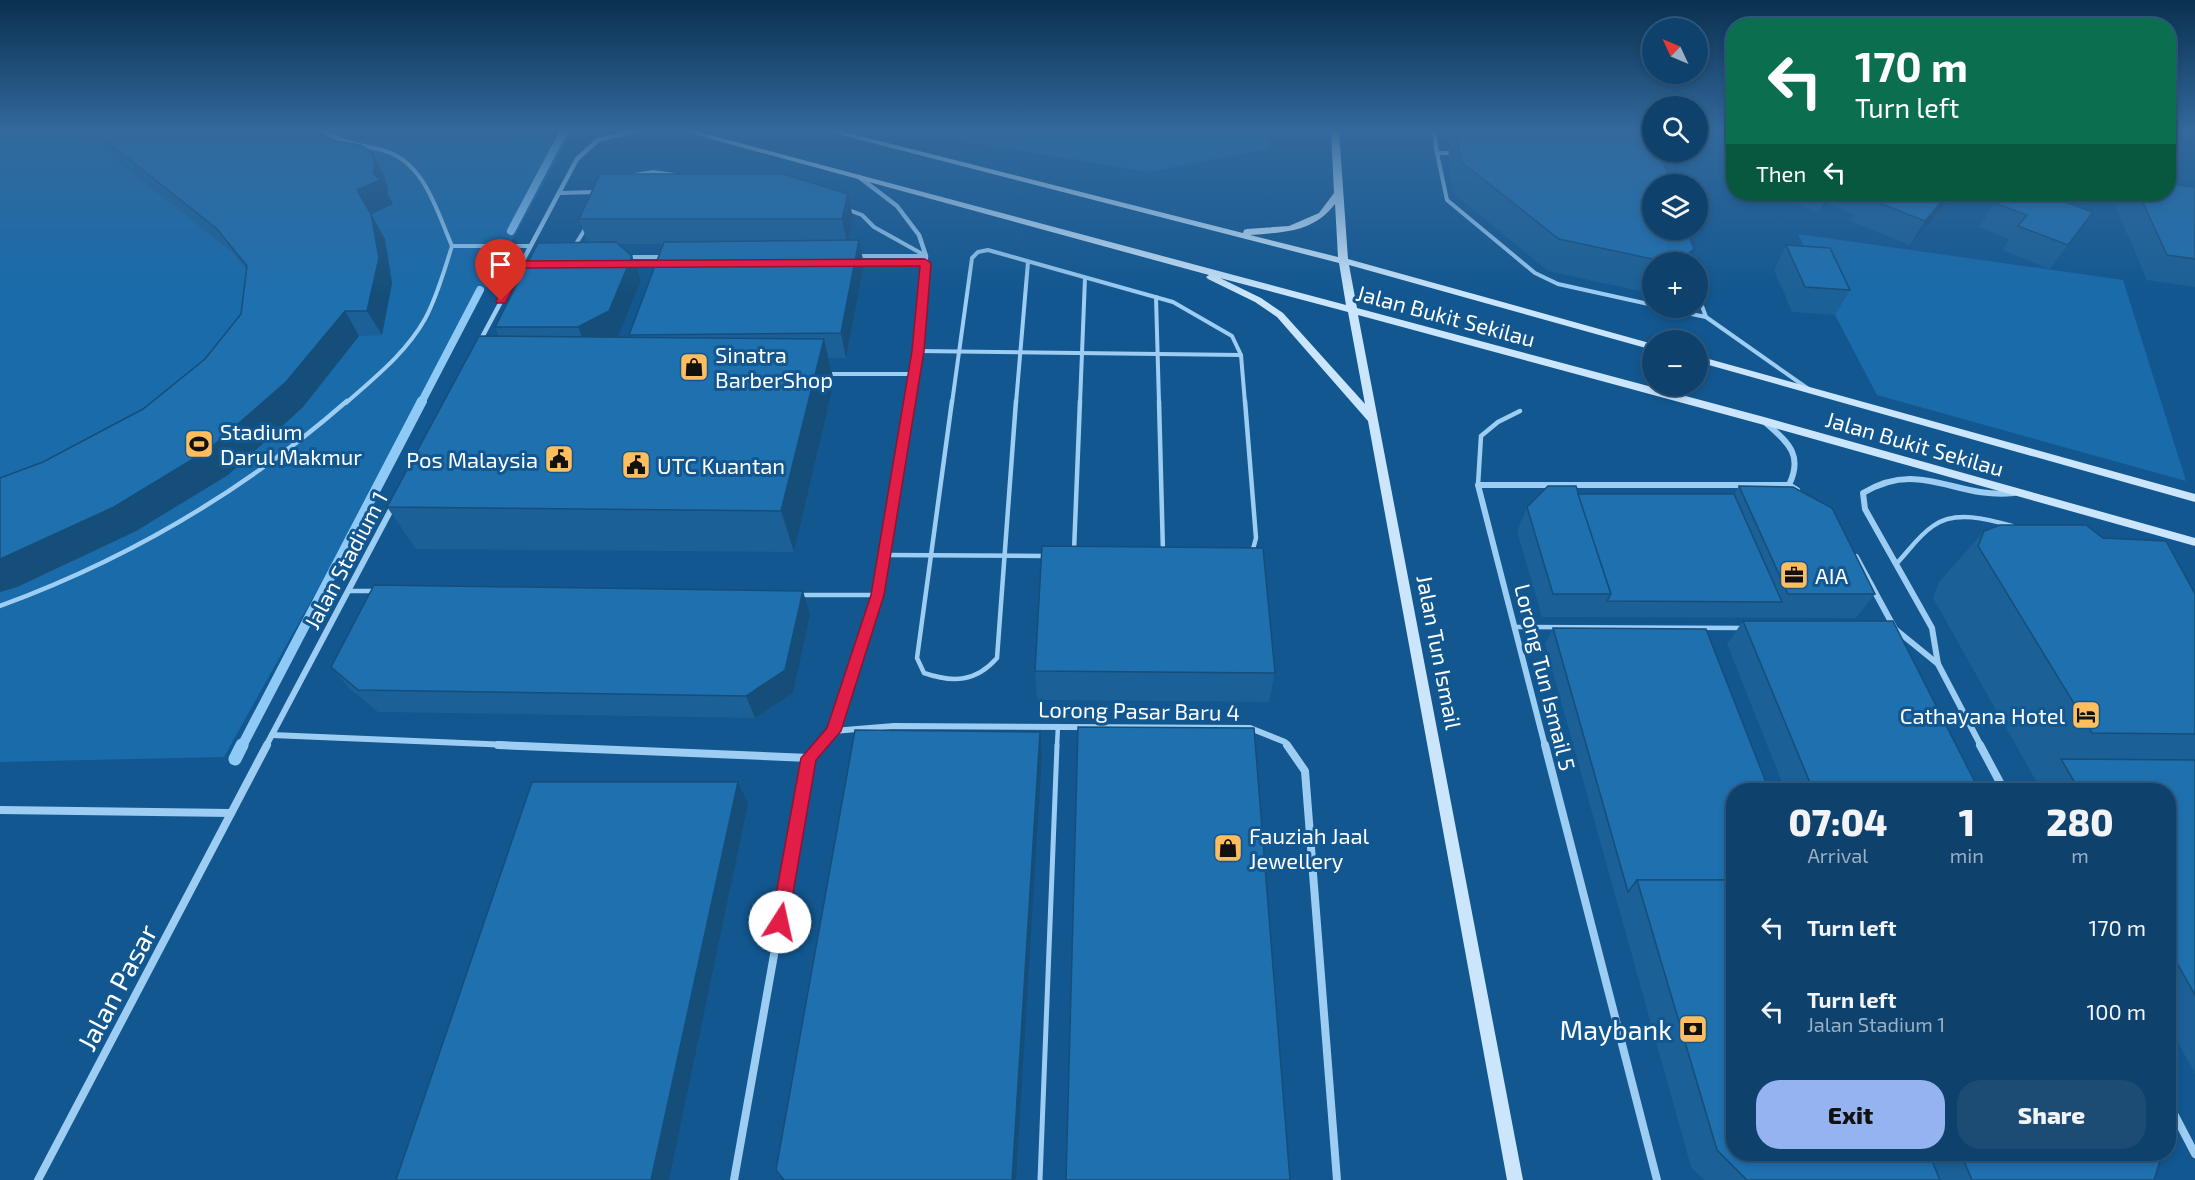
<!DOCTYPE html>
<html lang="en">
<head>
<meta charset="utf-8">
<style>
	body { margin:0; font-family:"Exo 2",sans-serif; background:#1c4c74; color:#f1f3f6; height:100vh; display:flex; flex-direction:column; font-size:22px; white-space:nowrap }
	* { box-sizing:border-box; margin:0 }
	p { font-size:20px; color:#9bafc2 }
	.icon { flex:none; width:33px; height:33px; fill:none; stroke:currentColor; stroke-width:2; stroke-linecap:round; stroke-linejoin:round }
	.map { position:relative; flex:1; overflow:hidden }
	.panel { position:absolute; left:1726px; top:783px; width:450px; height:378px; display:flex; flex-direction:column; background:#0e416c; border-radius:24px; box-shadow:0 3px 9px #0003,0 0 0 2px #2e5a7f }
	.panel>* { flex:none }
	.banner { position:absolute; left:1726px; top:18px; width:450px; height:183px; border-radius:24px; box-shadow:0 3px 9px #0003,0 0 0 2px #2e5a7f; background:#0b6e4f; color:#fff; overflow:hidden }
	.needle { width:39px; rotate:314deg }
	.fabs { position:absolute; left:1642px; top:18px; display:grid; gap:12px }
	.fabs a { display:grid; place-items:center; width:66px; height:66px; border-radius:50%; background:#0e416c; box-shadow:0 3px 9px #0003,0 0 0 2px #2e5a7f; font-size:30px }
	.pin { position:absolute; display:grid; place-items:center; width:51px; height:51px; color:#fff; margin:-62px -26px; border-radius:50% 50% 50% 0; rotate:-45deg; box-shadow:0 0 6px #0007 }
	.pin .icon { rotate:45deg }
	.me { position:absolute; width:66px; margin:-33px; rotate:10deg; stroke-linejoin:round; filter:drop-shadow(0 0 4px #0008) }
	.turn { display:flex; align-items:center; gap:21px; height:126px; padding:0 30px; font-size:27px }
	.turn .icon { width:78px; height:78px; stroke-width:2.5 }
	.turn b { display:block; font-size:42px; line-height:51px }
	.then { display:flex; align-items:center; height:57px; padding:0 30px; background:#0003; gap:12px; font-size:22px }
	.eta { display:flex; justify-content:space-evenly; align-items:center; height:102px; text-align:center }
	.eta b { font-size:36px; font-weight:800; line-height:42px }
	.primary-button { display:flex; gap:12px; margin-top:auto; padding:12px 30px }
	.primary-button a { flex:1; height:69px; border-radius:24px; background:#95b2f1; color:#111; font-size:24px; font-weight:800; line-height:69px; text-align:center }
	.primary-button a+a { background:#1c4c74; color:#f1f3f6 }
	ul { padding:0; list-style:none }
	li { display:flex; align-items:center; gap:18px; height:84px; padding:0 30px }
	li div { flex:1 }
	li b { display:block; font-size:22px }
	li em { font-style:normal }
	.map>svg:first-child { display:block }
</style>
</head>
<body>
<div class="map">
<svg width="2195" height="1180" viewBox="0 0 2195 1180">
	<rect width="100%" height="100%" fill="#125790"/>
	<g fill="#196baa">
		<path d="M0,131H573L224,757L0,762Z"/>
		<path d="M902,131H1269L1268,149L1149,172Z"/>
		<path d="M1798,234L2123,280L2186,481L1877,395L1835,315Z"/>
	</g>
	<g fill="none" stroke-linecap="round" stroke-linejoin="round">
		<g stroke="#8ecaf5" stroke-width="8">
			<path d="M511,231L564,131"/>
			<path d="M421,403L480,290"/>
		</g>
		<path stroke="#8ecaf5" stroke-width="10" d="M242,746L422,401"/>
		<path stroke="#8ecaf5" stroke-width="13" d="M235,759L242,745"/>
		<g stroke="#9dcdf2" stroke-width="4">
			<path d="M323,131C342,143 363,145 385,151C425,163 437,212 452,246C444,271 437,297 425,319C406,353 374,378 346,403"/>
			<path d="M1452,153H1437L1447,200L1535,273L1558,284L1653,305"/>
			<path d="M635,175L653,172L674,175"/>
			<path d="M560,193L595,192"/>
			<path d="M846,209L862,215L874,227L926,256"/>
			<path d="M452,246H530"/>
			<path d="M574,247L587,226"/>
			<path d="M858,256H925"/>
			<path d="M627,257H664"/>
			<path d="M859,262L925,263"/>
			<path d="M631,263H662"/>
			<path d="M1698,295L1706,317L1807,388"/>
			<path d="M1156,297L1159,403"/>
			<path d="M1662,308L1706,317"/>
			<path d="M918,351L1241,355L1245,403"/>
			<path d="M827,374H914"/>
			<path d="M952,403L972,258L978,252L988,250L1173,302L1232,336L1241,355"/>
			<path d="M1016,403L1028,262"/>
			<path d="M1080,403L1085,278"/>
		</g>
		<g stroke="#9dcdf2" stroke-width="4.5">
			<path d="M952,401L917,658L924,673C953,683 976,682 997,658L1016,401"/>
			<path d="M1159,401L1163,552"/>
			<path d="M1245,401L1256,538L1252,553"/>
			<path d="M1478,485L1481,436L1498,422L1520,411"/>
			<path d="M1074,551L1080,401"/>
			<path d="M885,555L1047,556"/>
			<path d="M1896,564C1908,552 1918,536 1933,526C1955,510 1988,519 2012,526"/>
			<path d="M348,591H374"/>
			<path d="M799,595H877"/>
			<path d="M0,606C128,559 244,491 347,401"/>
			<path d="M1515,627L1744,628"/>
			<path d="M1057,746L1058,726"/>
		</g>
		<path stroke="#9dcdf2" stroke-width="5" d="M1040,1180L1057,745"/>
		<g stroke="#9dcdf2" stroke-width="4.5">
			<path d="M1434,131L1437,153"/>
			<path d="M859,177L897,206L919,235L926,256L918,351L909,403"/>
			<path d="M480,341L577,159L598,140L634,131"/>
		</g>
		<g stroke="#9dcdf2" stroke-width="6">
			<path d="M1765,422C1787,442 1804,454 1789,485"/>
			<path d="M1856,557L1895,629L1938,664"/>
			<path d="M833,731L894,726L1250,728L1285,742L1288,746"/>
			<path d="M272,735L533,746"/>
			<path d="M266,746L394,504"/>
			<path d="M820,746L833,731L877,595L910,401"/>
			<path d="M1545,746L1478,485H1789L1797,490"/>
			<path d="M1981,746L1938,664L1932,628L1865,509L1863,493C1920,458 1956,500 2014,493"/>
		</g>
		<g stroke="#9dcdf2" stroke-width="8">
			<path d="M498,745L809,758"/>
			<path d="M1287,745L1305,771L1337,1180"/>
			<path d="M1545,745L1657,1180"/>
			<path d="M1980,745L2004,790"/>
			<path d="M0,810L231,813"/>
			<path d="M2169,1104L2195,1154"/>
			<path d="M38,1180L267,745"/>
			<path d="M734,1180L809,758L821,745"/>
		</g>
		<g fill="#cbe6fc" fill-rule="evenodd">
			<path d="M682,131H695L1346,305L1339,263L826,131H840L1243,233L1244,230L1247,229L1289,226L1319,213L1334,193L1331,131H1339L1348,259L1653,344V350L1349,265L1357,308L1764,417L2195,538V546L1764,425L1358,315L1523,1180H1507L1368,421L1277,317L1255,302L1208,279L1206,277L1209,275ZM1335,204L1338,257L1250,235C1283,232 1313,233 1335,204ZM1220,278L1348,312L1365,404L1283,313L1261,298Z"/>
			<path d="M1698,356L2195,494V502L1698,362Z"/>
		</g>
	</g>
	<g fill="#1b6096" fill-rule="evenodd">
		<path d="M74,131H280L293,141L321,139L373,154L385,178L388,189L387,193L393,204L371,214L385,239L392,283L382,335L359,336L303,407L228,475L136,531L17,587L0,592V478L43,462L143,409L205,359L241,314L247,270L234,254L90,139Z"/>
		<path d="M1446,131H1643L1641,136L1688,262H1653V294L1548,271L1453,193L1448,156L1451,143H1448Z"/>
		<path d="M1734,154V168L1728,166Z"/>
		<path d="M2195,187V287L2147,280L2114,203L2121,194H2169Z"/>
		<path d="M1772,194H1954L1910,245L1850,221L1854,214L1827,204L1819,213Z"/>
		<path d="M1995,203L2093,212L2050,269L2002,250L2009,239L1979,227Z"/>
		<path d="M853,218L847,241L859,240L864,265L846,358H829L834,382L794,552L416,549L387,507L499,336L495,327L588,243L579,219ZM618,244H663L629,335L630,337H616L618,336L641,281L632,256Z"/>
		<path d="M1786,245L1850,290L1835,315L1792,312L1774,270Z"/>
		<path d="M1739,486L1875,594L1856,618L1542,617L1517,531L1527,507L1578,494H1734Z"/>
		<path d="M1984,531L2103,538L2195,594V1074L2169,1026V790H2041L1933,598L1939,582Z"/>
		<path d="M810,615L793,693L755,718L378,712L350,689L331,667Z"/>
		<path d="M1743,621L1979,790H1785L1727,644Z"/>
		<path d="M1553,628L1734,1154H2162L2154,1180H1704L1691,1167L1545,644Z"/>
		<path d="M1035,671L1275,673L1269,702L1037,700Z"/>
	</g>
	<g fill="#164e7a">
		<path d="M373,154L385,178L388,189L387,193L393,204L370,215L357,190L373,173Z"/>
		<path d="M848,194L853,218L847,244L842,219Z"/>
		<path d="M1829,194H1833L1827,204L1819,213Z"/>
		<path d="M1948,194H1954L1910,245L1925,221Z"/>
		<path d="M371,214L385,239L392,283L382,335L367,311Z"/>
		<path d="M859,240L864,265L846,358L841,333Z"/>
		<path d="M1694,249L1688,262H1678Z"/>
		<path d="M632,256L641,281L618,336L588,352L578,327Z"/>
		<path d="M345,311L359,336L303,407L228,475L136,531L17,587L0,592V559Z"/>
		<path d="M824,339L834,382L794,552L781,511Z"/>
		<path d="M803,591L810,615L793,693L755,718L746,696Z"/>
		<path d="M1040,732L1042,754L1016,1180H1012Z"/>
		<path d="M738,782L748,803L669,1180H651Z"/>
	</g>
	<g fill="#1f70af" stroke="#164e7a" stroke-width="1.5">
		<path d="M94,131H280L293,141L314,132L321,139L361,145L373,154L375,165L373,173L380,180L357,190L371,214L379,258L367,311H345L286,382L208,450L114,507L0,559V478L43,462L143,409L205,359L241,314L247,266L217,229Z"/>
		<path d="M1456,131H1554L1653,137V152H1660L1671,184H1653V230H1687L1694,249L1678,262H1666L1559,239L1461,162Z"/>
		<path d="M600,174H784L848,194L842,219H579Z"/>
		<path d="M2169,184L2195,187V259L2167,255L2139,194H2169Z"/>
		<path d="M1867,194H1948L1925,221L1864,197Z"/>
		<path d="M2003,194H2043L2093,212L2068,245L2018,226L2027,215L1995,203Z"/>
		<path d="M859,240L841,333L629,335L664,242Z"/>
		<path d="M616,242L632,256L609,311L578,327H495L538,243Z"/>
		<path d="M1786,245L1830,248L1850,290L1805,287Z"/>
		<path d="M479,336L824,339L781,511L387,507Z"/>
		<path d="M1548,486H1576L1611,594H1553L1527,507Z"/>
		<path d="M1739,486L1793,487L1832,508L1875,594H1788Z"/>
		<path d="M1578,494H1734L1782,602L1607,601L1611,594Z"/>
		<path d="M2000,525H2086L2103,538L2166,541L2195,594V734L2092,733L1978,546L1984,531Z"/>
		<path d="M1042,546L1263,548L1275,673L1035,671Z"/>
		<path d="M374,585L803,591L785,670L746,696L358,690L331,667Z"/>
		<path d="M1743,621H1893L1979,790H1813Z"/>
		<path d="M1553,628L1706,629L1769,790H1734V880H1637L1628,892Z"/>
		<path d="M1078,727L1254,728L1290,1180H1066Z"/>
		<path d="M855,730L1040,732L1012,1180H784L776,1170Z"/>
		<path d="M2061,759L2195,760V995L2169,949V790H2079Z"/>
		<path d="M532,782H738L651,1180H396Z"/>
		<path d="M1637,880H1734V1154H1929L1940,1180H1747L1717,1150Z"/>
		<path d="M1961,1154H2162L2154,1180H1972Z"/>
	</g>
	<linearGradient id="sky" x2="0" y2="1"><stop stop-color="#0a304f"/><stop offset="0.44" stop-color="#33699c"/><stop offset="1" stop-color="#33699c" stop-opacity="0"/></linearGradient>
	<rect width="2195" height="296" fill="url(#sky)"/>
	<path fill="#e11d48" stroke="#92132f" stroke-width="1.5" d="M925,259L931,263L924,351L884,595L841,731L816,760L788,922L785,928L780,930L774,928L771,922L801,758L827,728L871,595L912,351L920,266L524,268L505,303H497L496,301L515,264L520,261Z"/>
	<defs>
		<g id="shop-square" transform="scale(1.5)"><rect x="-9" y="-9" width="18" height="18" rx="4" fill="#ffbe5e" stroke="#125790"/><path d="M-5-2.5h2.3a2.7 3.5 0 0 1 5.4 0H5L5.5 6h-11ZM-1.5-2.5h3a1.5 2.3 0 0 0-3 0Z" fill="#111"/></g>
		<g id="stadium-square" transform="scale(1.5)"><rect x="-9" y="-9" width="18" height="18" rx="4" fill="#ffbe5e" stroke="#125790"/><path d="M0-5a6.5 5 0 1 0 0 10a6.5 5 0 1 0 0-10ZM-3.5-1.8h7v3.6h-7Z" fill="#111"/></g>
		<g id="civic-square" transform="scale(1.5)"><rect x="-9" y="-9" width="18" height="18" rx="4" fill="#ffbe5e" stroke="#125790"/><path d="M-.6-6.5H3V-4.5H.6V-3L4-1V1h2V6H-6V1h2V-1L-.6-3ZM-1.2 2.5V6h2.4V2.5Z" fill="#111"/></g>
		<g id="office-square" transform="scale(1.5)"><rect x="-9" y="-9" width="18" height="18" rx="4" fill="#ffbe5e" stroke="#125790"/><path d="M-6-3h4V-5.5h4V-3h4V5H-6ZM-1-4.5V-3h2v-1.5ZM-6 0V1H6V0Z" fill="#111"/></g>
		<g id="hotel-square" transform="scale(1.5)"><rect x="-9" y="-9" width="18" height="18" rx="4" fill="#ffbe5e" stroke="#125790"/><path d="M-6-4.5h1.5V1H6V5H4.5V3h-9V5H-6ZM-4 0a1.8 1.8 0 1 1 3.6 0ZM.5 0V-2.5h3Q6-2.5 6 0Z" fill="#111"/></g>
		<g id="bank-square" transform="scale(1.5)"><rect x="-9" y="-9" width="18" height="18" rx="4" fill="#ffbe5e" stroke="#125790"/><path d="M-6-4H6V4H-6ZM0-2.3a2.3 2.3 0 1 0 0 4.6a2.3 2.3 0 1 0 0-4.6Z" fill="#111"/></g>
	</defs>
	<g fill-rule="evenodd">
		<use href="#shop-square" x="694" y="367"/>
		<use href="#stadium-square" x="199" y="444"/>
		<use href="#civic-square" x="559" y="459"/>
		<use href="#civic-square" x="636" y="465"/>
		<use href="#office-square" x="1794" y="575"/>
		<use href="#hotel-square" x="2086" y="715"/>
		<use href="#shop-square" x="1228" y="848"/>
		<use href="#bank-square" x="1693" y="1029"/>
	</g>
	<g text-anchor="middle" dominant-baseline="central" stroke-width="6" stroke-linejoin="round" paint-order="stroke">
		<g font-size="22" fill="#fff" stroke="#125790">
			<text transform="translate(1446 315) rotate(15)">Jalan Bukit Sekilau</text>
			<text transform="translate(1915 443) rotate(16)">Jalan Bukit Sekilau</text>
			<text transform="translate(345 560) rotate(-62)">Jalan Stadium 1</text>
			<text transform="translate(1440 652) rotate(79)">Jalan Tun Ismail</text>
			<text transform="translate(1546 677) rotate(76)">Lorong Tun Ismail 5</text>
			<text transform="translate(1139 710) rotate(1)">Lorong Pasar Baru 4</text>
		</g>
		<g font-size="22" fill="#fff" stroke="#125790" text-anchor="start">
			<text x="715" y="354">Sinatra<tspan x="715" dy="25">BarberShop</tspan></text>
			<text x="220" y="431">Stadium<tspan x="220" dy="25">Darul Makmur</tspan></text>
			<text x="538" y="459" text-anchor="end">Pos Malaysia</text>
			<text x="657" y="465">UTC Kuantan</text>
			<text x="1815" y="575">AIA</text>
			<text x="2065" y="715" text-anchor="end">Cathayana Hotel</text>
			<text x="1249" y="835">Fauziah Jaal<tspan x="1249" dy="25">Jewellery</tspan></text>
		</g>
		<g font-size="27" fill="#fff" stroke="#125790">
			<text transform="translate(116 987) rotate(-62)">Jalan Pasar</text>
		</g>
		<g font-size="27" fill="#fff" stroke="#125790" text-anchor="end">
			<text x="1672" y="1029">Maybank</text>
		</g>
	</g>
</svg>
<div class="fabs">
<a><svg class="needle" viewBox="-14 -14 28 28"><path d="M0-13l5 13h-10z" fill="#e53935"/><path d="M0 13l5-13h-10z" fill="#9bafc2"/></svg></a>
<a><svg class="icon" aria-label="search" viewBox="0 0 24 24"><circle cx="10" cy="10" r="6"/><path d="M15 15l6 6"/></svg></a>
<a><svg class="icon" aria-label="layers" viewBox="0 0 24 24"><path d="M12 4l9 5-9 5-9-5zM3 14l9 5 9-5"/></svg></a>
<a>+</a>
<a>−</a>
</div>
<div class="pin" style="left:501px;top:301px;background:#d93025"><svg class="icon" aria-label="arrive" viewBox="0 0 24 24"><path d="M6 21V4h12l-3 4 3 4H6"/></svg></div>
<svg class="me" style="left:780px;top:922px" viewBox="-20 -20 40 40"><circle r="19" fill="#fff"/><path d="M0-13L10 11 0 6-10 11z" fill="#e11d48"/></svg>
<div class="banner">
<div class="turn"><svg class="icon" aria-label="left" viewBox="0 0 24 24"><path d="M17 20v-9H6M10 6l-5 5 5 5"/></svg><div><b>170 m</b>Turn left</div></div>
<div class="then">Then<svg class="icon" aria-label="left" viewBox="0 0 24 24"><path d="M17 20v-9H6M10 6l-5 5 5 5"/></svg></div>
</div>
<section class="panel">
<div class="eta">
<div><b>07:04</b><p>Arrival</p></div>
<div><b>1</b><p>min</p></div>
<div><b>280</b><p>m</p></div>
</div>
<ul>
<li><svg class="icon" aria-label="left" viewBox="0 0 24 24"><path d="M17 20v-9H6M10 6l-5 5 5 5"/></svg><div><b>Turn left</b></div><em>170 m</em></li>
<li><svg class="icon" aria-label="left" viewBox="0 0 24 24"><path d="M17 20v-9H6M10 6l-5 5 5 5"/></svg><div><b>Turn left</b><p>Jalan Stadium 1</p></div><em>100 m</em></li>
</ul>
<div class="primary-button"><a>Exit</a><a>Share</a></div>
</section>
</div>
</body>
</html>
